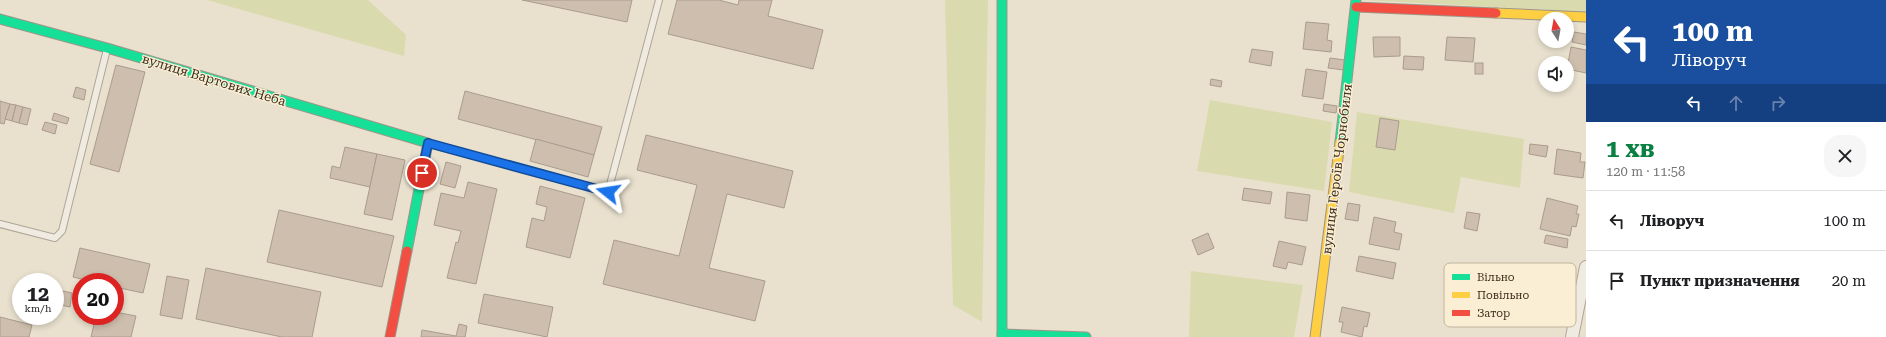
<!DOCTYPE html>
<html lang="uk">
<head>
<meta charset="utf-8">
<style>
	body { margin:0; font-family:"Roboto Serif",serif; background:#f6f6f6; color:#202124; height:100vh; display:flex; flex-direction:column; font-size:15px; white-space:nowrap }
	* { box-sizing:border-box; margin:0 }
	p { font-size:13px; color:#757577 }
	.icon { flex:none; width:22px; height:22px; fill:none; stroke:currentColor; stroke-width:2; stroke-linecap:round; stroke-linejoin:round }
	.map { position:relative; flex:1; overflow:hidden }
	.drawer { display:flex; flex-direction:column; background:#fff; width:300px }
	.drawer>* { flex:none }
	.hud { background:#1a4fa0; color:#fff; overflow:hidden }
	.needle { width:26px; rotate:349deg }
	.buttons { position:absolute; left:1538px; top:12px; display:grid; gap:8px }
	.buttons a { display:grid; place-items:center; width:36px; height:36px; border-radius:50%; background:#fff; box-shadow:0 2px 6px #0003; font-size:20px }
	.speed { position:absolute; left:12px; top:273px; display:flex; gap:8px; font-size:20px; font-weight:700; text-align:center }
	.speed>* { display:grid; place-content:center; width:52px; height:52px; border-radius:50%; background:#fff; box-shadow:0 2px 6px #0003; line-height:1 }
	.speed small { font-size:10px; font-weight:400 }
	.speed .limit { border:6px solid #d22; background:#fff; color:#111 }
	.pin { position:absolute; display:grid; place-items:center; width:34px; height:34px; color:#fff; margin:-17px; border:2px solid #fff; border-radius:50%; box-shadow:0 1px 4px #0007 }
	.me { position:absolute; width:44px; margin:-22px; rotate:285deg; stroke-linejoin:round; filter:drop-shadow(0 0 3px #0008) }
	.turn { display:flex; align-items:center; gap:14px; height:84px; padding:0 20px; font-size:18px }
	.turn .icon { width:52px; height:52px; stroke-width:2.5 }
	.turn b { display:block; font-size:28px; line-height:34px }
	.lanes { display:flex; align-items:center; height:38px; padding:0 20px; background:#0003; justify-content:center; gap:20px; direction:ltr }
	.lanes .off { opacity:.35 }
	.round { display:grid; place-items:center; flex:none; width:42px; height:42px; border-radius:16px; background:#f6f6f6 }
	.overview { display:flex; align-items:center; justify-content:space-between; height:68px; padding:0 20px }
	h1 { font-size:24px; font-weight:700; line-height:30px; color:#0b8043 }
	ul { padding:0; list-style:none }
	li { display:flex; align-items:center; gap:12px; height:60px; padding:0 20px; border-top:1px solid #e0e0e0 }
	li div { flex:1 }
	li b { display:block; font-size:15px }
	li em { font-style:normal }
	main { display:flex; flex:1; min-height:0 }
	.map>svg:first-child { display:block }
</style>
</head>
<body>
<main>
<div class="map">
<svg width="1586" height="337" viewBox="0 0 1586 337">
	<rect width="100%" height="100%" fill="#e9e1ce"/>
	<g fill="#dadaaf">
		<path d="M207,0H368L406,35L404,56Z"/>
		<path d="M945,0H988L982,322L953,305Z"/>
		<path d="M1363,0H1586V12Z"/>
		<path d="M1210,100L1332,122L1324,191L1197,171Z"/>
		<path d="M1357,112L1524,139L1520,188L1461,177L1454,213L1349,192Z"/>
		<path d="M1191,271L1303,285L1294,337H1189Z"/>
	</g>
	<g fill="#cebeae" stroke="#aa9c8d">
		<path d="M522,0H632L627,22Z"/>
		<path d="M677,0H719L738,5L739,0H772L768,16L823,30L813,69L668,34Z"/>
		<path d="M1306,22L1329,24L1327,40L1332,41L1331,52L1303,49Z"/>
		<path d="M1574,32L1586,34V45L1572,42Z"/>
		<path d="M1373,37H1400V56L1374,57Z"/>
		<path d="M1447,37L1475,38L1473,62L1445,60Z"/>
		<path d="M1571,47L1586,50V73L1567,69Z"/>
		<path d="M1252,49L1273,52L1271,66L1249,62Z"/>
		<path d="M1404,56L1424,57L1423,70L1403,69Z"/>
		<path d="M1330,58L1345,60L1344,70L1328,68Z"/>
		<rect x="1475" y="63" width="8" height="11"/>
		<path d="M116,65L145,72L119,172L90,164Z"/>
		<path d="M1306,69L1327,72L1323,99L1302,96Z"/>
		<path d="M1211,79L1222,81L1221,87L1210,85Z"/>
		<path d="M76,87L86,90L84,100L73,97Z"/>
		<path d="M465,91L602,127L594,155L458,119Z"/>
		<path d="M0,101L10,104L4,124L0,123Z"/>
		<path d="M10,104L16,105L12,121L5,119Z"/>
		<path d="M1324,104L1337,106L1336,113L1323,111Z"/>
		<path d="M16,105L23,107L19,123L12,121Z"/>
		<path d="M23,107L31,109L27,125L19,123Z"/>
		<path d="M54,113L69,118L67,124L52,120Z"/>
		<path d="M1380,118L1399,121L1395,150L1376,147Z"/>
		<path d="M45,122L57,125L55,134L42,130Z"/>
		<path d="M646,135L793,171L784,208L727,194L709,268L765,281L755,321L603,284L614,240L679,256L697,185L637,170Z"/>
		<path d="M536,139L594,155L588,177L530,161Z"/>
		<path d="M1530,144L1548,146L1546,157L1529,154Z"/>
		<path d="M345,147L377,154L370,187L330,178L332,166L340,168Z"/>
		<path d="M1557,149L1581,153L1580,162H1585L1583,178L1554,174Z"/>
		<path d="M377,154L405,160L392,220L364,214Z"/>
		<path d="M446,162L461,166L455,188L440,184Z"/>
		<path d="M468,182L497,189L476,284L447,278L456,242L458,243L461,231L434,225L441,193L464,198Z"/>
		<path d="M540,186L585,198L570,258L526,247L532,218L544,221L547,207L536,204Z"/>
		<path d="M1244,188L1272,192L1270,204L1242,200Z"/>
		<path d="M1287,192L1310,195L1307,221L1285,218Z"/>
		<path d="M1547,198L1578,206L1576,214H1579L1576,227L1572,226L1570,236L1540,229Z"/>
		<path d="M1348,203L1360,205L1358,221L1345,219Z"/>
		<path d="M279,210L394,236L382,287L267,262Z"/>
		<path d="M1467,212L1480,214L1477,231L1464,228Z"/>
		<path d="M1374,217L1396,222L1394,232L1402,234L1399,250L1369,244Z"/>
		<path d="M1208,233L1214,248L1198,255L1192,240Z"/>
		<path d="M1546,235L1568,239L1567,248L1544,243Z"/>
		<path d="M1279,241L1306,247L1302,265L1288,262L1286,269L1273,266Z"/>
		<path d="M80,248L150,264L143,293L115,287V282H94L73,277Z"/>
		<path d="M1359,256L1396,263L1393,279L1356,271Z"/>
		<path d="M206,268L321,292L312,337H282L196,319Z"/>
		<path d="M167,276L189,280L182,319L160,315Z"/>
		<path d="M58,290L72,293L70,307L56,304Z"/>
		<path d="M484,294L553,307L547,337L478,323Z"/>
		<path d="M1342,307L1370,313L1367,327L1364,326L1362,337L1341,332L1343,322H1339Z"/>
		<path d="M115,312L136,316L131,337H91L96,316H115Z"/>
		<path d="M0,317L32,325L29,337H0Z"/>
		<path d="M459,324L467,326L465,337H421L422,330L456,336Z"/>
	</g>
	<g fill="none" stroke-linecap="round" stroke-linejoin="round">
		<g stroke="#aea597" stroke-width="8">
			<g id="lane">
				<path d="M429,144L608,192L659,0"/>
				<path d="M0,224L55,238L62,231L107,49"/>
			</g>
		</g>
		<g stroke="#aea597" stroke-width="14">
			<path id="street" d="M1572,337L1586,267"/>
		</g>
		<g stroke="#9e9587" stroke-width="11">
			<g id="fast">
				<path d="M1002,0V337"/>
				<path d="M0,19L107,48L428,143L407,251"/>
				<path d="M1340,142L1356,0"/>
				<path d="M1002,334L1086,337"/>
			</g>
		</g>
		<g stroke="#9e9587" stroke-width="11">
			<g id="slow">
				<path d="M1496,13L1586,17"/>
				<path d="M1315,337L1340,142"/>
			</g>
		</g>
		<g stroke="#9e9587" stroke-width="11">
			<g id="jam">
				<path d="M1356,7L1496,13"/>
				<path d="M390,337L407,251"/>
			</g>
		</g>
		<use href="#lane" stroke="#f0ebe1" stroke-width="6"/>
		<use href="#street" stroke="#f0ebe1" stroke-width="12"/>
		<use href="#fast" stroke="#16e098" stroke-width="9"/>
		<use href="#slow" stroke="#ffcf43" stroke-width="9"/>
		<use href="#jam" stroke="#f24e42" stroke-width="9"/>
	</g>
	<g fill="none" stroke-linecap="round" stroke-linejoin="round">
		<g stroke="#114b97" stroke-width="10">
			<path id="route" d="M422,173L428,143L608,192"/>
		</g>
		<use href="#route" stroke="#1a73e8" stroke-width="7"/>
	</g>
	<g text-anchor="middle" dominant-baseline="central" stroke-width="3" stroke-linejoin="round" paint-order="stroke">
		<g font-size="13" fill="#3f2d1d" stroke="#faeed4">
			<text transform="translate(214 80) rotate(17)">вулиця Вартових Неба</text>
			<text transform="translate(1337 169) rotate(-83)">вулиця Героїв Чорнобиля</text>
		</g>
	</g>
	<rect x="1444" y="263" width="132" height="64" rx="6" fill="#faeed4" stroke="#c2b49d" stroke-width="1"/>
	<rect x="1452" y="274" width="18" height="6" fill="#16e098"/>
	<rect x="1452" y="292" width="18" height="6" fill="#ffcf43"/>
	<rect x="1452" y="310" width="18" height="6" fill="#f24e42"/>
	<g font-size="11" fill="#3f2d1d">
		<text x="1477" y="281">Вільно</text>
		<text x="1477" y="299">Повільно</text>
		<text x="1477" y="317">Затор</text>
	</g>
</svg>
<div class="buttons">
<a><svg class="needle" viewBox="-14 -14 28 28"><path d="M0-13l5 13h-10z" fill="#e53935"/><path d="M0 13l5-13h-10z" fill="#757577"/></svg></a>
<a><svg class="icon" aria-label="sound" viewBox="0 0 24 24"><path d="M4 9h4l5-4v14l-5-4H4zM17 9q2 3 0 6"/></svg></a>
</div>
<div class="speed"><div>12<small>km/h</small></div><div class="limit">20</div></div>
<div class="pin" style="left:422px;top:173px;background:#d93025"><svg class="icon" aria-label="arrive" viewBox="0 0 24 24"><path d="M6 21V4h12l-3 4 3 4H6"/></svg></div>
<svg class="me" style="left:608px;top:192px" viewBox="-20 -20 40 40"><path d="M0-17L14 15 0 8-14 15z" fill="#1a73e8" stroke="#fff" stroke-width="4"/></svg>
</div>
<section class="drawer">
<div class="hud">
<div class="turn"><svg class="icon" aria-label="left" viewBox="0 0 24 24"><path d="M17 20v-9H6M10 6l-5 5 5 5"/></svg><div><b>100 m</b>Ліворуч</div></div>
<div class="lanes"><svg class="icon" aria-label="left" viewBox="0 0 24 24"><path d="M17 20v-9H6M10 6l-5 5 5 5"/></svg><svg class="icon off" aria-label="ahead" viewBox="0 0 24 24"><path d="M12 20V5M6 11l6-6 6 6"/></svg><svg class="icon off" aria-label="right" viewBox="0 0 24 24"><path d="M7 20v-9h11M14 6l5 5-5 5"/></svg></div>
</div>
<div class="overview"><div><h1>1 хв</h1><p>120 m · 11:58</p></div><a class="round"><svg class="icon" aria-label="close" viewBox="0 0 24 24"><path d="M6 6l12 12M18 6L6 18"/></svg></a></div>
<ul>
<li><svg class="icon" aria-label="left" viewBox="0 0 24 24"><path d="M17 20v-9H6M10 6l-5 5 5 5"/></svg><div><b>Ліворуч</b></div><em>100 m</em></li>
<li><svg class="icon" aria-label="arrive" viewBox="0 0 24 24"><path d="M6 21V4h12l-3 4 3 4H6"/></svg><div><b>Пункт призначення</b></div><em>20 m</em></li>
</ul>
</section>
</main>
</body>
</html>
